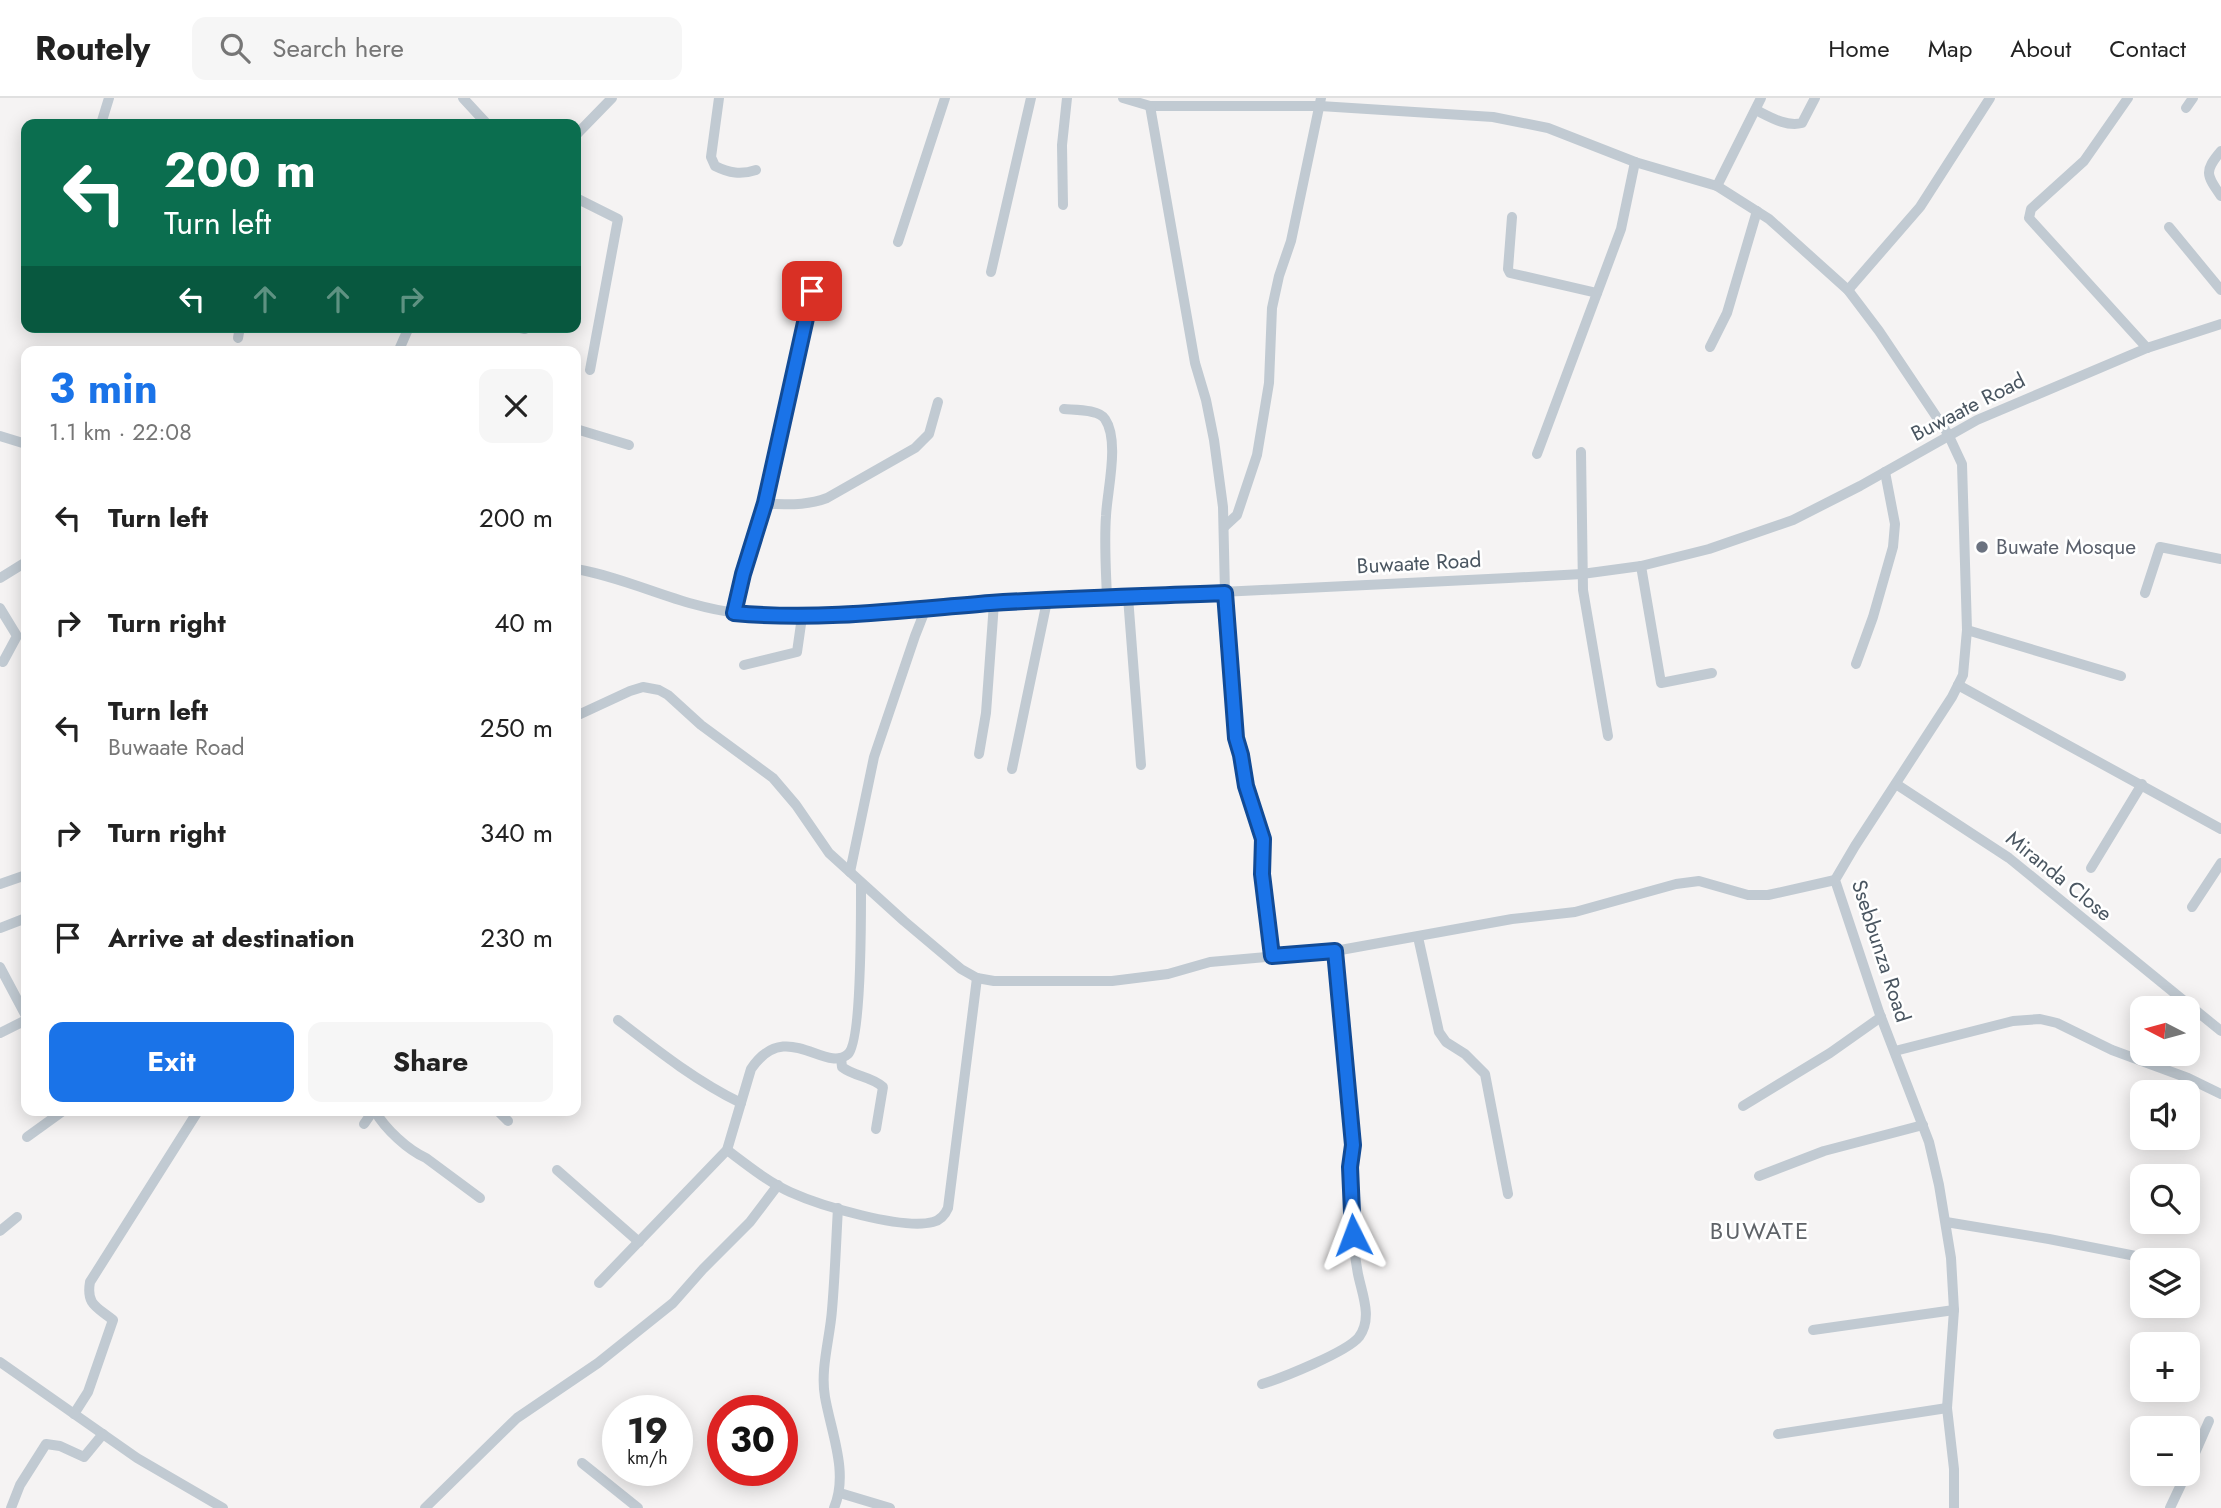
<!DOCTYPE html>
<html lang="en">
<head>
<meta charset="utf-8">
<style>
	body { margin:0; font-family:Jost,sans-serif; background:#f6f6f6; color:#222; height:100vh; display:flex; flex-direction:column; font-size:26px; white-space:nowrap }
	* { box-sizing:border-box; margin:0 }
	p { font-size:23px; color:#767676 }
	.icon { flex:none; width:38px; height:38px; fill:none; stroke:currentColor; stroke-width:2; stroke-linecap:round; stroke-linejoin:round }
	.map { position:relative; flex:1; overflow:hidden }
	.drawer { position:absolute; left:21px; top:248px; width:560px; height:770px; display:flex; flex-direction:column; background:#fff; border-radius:14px; box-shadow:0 4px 18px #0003 }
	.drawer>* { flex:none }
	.hud { position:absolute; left:21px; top:21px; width:560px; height:214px; border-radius:14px; box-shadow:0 4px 18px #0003; background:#0b6e4f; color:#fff; overflow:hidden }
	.needle { width:46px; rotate:276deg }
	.buttons { position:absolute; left:2130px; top:898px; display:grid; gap:14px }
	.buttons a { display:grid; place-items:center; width:70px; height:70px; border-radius:14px; background:#fff; box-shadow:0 4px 18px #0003; font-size:35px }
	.speed { position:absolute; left:602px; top:1297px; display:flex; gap:14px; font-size:35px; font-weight:700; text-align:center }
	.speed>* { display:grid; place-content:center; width:91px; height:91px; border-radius:50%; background:#fff; box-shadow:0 4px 18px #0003; line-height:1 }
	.speed small { font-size:18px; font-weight:400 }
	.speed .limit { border:10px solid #d22; background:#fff; color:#111 }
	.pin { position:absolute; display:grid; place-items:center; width:60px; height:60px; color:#fff; margin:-30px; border-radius:14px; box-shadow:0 4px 10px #0006 }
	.me { position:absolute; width:77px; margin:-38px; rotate:357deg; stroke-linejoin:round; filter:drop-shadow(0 0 5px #0008) }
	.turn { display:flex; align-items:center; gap:24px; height:147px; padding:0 28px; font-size:32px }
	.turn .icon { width:91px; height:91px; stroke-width:2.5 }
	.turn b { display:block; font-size:49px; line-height:60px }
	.lanes { display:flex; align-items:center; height:66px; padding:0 28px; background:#0003; justify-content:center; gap:35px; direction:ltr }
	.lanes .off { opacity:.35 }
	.round { display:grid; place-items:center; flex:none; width:74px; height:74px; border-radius:14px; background:#f6f6f6 }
	.headline { display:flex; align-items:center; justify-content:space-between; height:119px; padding:0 28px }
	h1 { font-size:42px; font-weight:700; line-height:52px; color:#1a73e8 }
	.button { display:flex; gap:14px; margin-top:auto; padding:14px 28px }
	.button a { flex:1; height:80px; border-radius:14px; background:#1a73e8; color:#fff; font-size:28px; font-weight:700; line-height:80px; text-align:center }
	.button a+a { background:#f6f6f6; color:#222 }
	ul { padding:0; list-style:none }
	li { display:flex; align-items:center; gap:21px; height:105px; padding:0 28px }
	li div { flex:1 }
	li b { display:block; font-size:26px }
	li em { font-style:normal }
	header { display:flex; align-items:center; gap:42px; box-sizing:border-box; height:98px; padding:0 35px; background:#fff; border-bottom:2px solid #e0e0e0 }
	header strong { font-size:33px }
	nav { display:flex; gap:38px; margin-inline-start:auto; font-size:24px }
	.search { width:490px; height:63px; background:#f6f6f6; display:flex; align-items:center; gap:18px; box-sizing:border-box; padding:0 24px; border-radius:14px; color:#767676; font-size:26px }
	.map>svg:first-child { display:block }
</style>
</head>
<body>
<header>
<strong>Routely</strong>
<div class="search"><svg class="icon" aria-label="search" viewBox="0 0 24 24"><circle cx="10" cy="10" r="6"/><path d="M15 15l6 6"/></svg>Search here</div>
<nav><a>Home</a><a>Map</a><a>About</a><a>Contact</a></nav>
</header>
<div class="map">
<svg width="2221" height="1410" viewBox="0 0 2221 1410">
	<rect width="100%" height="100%" fill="#f5f3f3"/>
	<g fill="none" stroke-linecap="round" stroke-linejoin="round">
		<g stroke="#c1cad2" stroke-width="10">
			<path d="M463,0L487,26"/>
			<path d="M719,0L711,59L715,68C729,75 741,77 756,72"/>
			<path d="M1123,0L1150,8H1320L1493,19L1548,30L1635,64L1717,88L1769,121L1848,192L1879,233L1948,336L1962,366L1967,532L1963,577L1952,599L1855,748L1835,782L1879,914L1929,1044L1939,1087L1951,1160L1954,1212L1947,1310L1954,1371V1410"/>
			<path d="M2128,0L2084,63L2031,111L2029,120L2147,250"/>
			<path d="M1150,8L1195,265L1206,302L1214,342L1223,409L1225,495L1236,640L1241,657L1246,688L1263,741L1262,776L1272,858"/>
			<path d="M2186,10L2193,0"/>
			<path d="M1756,12C1770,19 1786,29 1802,25L1815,0"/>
			<path d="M101,26L109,0"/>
			<path d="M576,37L612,0"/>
			<path d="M2221,53C2204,73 2206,77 2221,98"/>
			<path d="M1717,88L1761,0"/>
			<path d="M576,100L618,121L590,272"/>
			<path d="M1063,107L1062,47L1067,0"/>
			<path d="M1512,119L1508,171L1510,175L1597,195"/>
			<path d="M2169,129L2221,192"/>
			<path d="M898,144L945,0"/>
			<path d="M991,174L1031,0"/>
			<path d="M1848,192L1920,109L1990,0"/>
			<path d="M516,229L525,231"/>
			<path d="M238,240L240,229"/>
			<path d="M1710,249L1727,215L1757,113"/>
			<path d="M398,254L409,229"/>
			<path d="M1064,311C1076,312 1099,311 1105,321C1120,343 1107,393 1106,418C1104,445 1106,473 1107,500"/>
			<path d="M576,331L629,347"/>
			<path d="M0,338L26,346"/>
			<path d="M1581,354L1583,492L1608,638"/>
			<path d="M1537,356L1621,131L1635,64"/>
			<path d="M765,406C787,406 806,408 827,400L915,350L929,336L938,304"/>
			<path d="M1224,429L1237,417L1257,357L1269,285L1272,210L1279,178L1291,143L1321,0"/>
			<path d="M1641,468L1661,585L1712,575"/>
			<path d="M576,471C633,481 681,509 738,515C825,524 910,509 996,505C1192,495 1387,487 1582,476L1641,468L1709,451L1793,422L1860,388L1977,322L2147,250L2221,226"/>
			<path d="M0,480L26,464"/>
			<path d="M2145,495L2160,449L2221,461"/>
			<path d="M1128,499L1141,667"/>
			<path d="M0,510L17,538L3,564"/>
			<path d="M734,515L743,476L765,406L812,197L811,189L806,185"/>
			<path d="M1967,532L2121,578"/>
			<path d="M1856,566L1873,519L1893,449L1895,426L1885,374"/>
			<path d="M744,567L797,554L802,519"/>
			<path d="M1958,587L2221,731"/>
			<path d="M576,618L630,593L643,589L659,592L668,597L701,627L773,680L796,707L829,755L904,823L961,871L977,880L994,883H1112L1168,876L1210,864L1335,853L1512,821L1575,814L1676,786L1699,783L1748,797H1768L1835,782"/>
			<path d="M979,656L986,615L994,505"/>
			<path d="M1012,671L1047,503"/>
			<path d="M1896,686L2009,760L2221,933"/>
			<path d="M2091,770L2142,686"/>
			<path d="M850,774L874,659L915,538L926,510"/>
			<path d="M0,786L26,777"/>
			<path d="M2192,809L2221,765"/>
			<path d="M0,830L26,820"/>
			<path d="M1418,839L1439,934L1446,944L1465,956L1485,976L1508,1096"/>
			<path d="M0,869L26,918"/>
			<path d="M618,922C658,953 696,983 741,1005"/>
			<path d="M0,935L26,922"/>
			<path d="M1895,953L2013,923L2040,921L2057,925L2112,952L2188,980L2221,996"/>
			<path d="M841,960L842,969C855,979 871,978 883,989L876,1031"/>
			<path d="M1743,1008L1830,955L1881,919"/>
			<path d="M375,1013C385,1031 408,1052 426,1060L480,1100"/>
			<path d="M498,1013L508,1023"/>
			<path d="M364,1026L373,1013"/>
			<path d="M27,1039L63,1013"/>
			<path d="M727,1052C747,1067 768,1084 790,1094C821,1108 902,1132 933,1124C941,1122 945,1117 948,1110L977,880"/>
			<path d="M557,1072L639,1144"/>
			<path d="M1759,1078L1824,1053L1923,1027"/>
			<path d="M1946,1124L2049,1141L2156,1162"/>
			<path d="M0,1133L17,1119"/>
			<path d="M2188,1169H2189"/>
			<path d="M599,1185L727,1052L751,971C786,919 825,976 848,956C862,944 861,809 861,785"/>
			<path d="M1813,1232L1954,1212"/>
			<path d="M0,1264L137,1360L223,1410"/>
			<path d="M1262,1286C1282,1280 1347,1254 1359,1239C1373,1220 1362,1196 1358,1176C1353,1149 1348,1095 1350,1068C1351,1061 1353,1054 1353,1047L1335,853"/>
			<path d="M74,1316L88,1294L113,1222C97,1209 86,1207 90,1184L198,1013"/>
			<path d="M1778,1336L1947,1310"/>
			<path d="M582,1365L638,1410"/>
			<path d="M2188,1371L2209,1323"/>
			<path d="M840,1395L890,1410"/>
			<path d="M11,1410L20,1387L46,1346L60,1348L84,1359L103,1336"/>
			<path d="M425,1410L517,1320L598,1265L673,1205L703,1171L750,1124L778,1087"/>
			<path d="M834,1410C849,1375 831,1334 825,1299C820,1271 830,1240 832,1212C835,1178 836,1144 838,1110"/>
			<path d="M2170,1410L2186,1376"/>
		</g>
	</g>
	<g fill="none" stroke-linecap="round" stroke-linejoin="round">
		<g stroke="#114b97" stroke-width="18">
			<path id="route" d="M812,193L765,405L743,476L734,515C820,523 904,512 990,505C1068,500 1147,498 1225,495L1236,640L1241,657L1246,688L1263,741L1262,776L1272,858L1335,853L1353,1047L1350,1069L1353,1137"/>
		</g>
		<use href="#route" stroke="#1a73e8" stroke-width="12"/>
	</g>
	<circle fill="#6b7280" stroke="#fff" stroke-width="2.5" cx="1982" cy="449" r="7"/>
	<g text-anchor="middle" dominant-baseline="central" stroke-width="5" stroke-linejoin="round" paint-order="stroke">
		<g font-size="21" fill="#4a5661" stroke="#fff">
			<text transform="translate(1968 309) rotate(-27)">Buwaate Road</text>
			<text transform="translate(1419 465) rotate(-3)">Buwaate Road</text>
			<text transform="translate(2059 778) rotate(39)">Miranda Close</text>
			<text transform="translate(1881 853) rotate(72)">Ssebbunza Road</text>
		</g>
		<g font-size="21" fill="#5b616d" stroke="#fff" text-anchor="start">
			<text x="1996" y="449">Buwate Mosque</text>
		</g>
		<g font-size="24" letter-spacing="2" fill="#5f6368" stroke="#fff">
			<text x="1760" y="1132">BUWATE</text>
		</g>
	</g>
</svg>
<div class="buttons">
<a><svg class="needle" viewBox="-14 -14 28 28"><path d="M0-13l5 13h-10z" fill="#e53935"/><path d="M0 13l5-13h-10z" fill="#767676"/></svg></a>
<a><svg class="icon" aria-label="sound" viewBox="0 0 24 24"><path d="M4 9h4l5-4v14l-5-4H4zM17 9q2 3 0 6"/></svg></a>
<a><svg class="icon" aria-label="search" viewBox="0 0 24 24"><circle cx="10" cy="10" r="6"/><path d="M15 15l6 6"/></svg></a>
<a><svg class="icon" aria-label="layers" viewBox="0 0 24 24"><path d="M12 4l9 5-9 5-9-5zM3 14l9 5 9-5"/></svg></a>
<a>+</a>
<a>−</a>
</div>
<div class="speed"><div>19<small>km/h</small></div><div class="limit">30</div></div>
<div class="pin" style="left:812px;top:193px;background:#d93025"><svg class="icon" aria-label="arrive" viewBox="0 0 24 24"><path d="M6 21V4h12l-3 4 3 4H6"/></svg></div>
<svg class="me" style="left:1353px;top:1137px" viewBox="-20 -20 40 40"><path d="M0-17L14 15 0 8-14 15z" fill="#1a73e8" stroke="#fff" stroke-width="4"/></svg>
<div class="hud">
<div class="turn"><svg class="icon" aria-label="left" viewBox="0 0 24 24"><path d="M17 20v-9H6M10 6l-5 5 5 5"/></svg><div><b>200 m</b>Turn left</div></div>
<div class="lanes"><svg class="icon" aria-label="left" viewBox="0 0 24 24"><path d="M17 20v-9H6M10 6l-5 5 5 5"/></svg><svg class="icon off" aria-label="ahead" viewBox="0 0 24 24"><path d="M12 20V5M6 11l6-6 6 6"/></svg><svg class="icon off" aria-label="ahead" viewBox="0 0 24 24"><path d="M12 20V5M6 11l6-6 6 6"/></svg><svg class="icon off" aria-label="right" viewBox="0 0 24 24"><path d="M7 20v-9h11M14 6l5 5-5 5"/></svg></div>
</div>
<section class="drawer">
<div class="headline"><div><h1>3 min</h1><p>1.1 km · 22:08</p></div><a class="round"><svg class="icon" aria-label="close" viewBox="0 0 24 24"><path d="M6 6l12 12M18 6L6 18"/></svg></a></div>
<ul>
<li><svg class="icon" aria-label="left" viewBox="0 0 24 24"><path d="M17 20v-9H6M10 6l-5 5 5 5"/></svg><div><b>Turn left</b></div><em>200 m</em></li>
<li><svg class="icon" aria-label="right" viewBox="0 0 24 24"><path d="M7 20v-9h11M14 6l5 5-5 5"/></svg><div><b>Turn right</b></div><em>40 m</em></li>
<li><svg class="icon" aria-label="left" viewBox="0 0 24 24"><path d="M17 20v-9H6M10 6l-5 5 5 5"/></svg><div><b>Turn left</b><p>Buwaate Road</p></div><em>250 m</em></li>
<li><svg class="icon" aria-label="right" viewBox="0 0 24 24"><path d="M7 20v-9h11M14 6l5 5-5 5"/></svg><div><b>Turn right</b></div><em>340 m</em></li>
<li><svg class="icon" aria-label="arrive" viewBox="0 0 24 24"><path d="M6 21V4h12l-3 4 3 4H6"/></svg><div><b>Arrive at destination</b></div><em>230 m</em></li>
</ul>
<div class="button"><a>Exit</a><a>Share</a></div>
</section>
</div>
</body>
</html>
